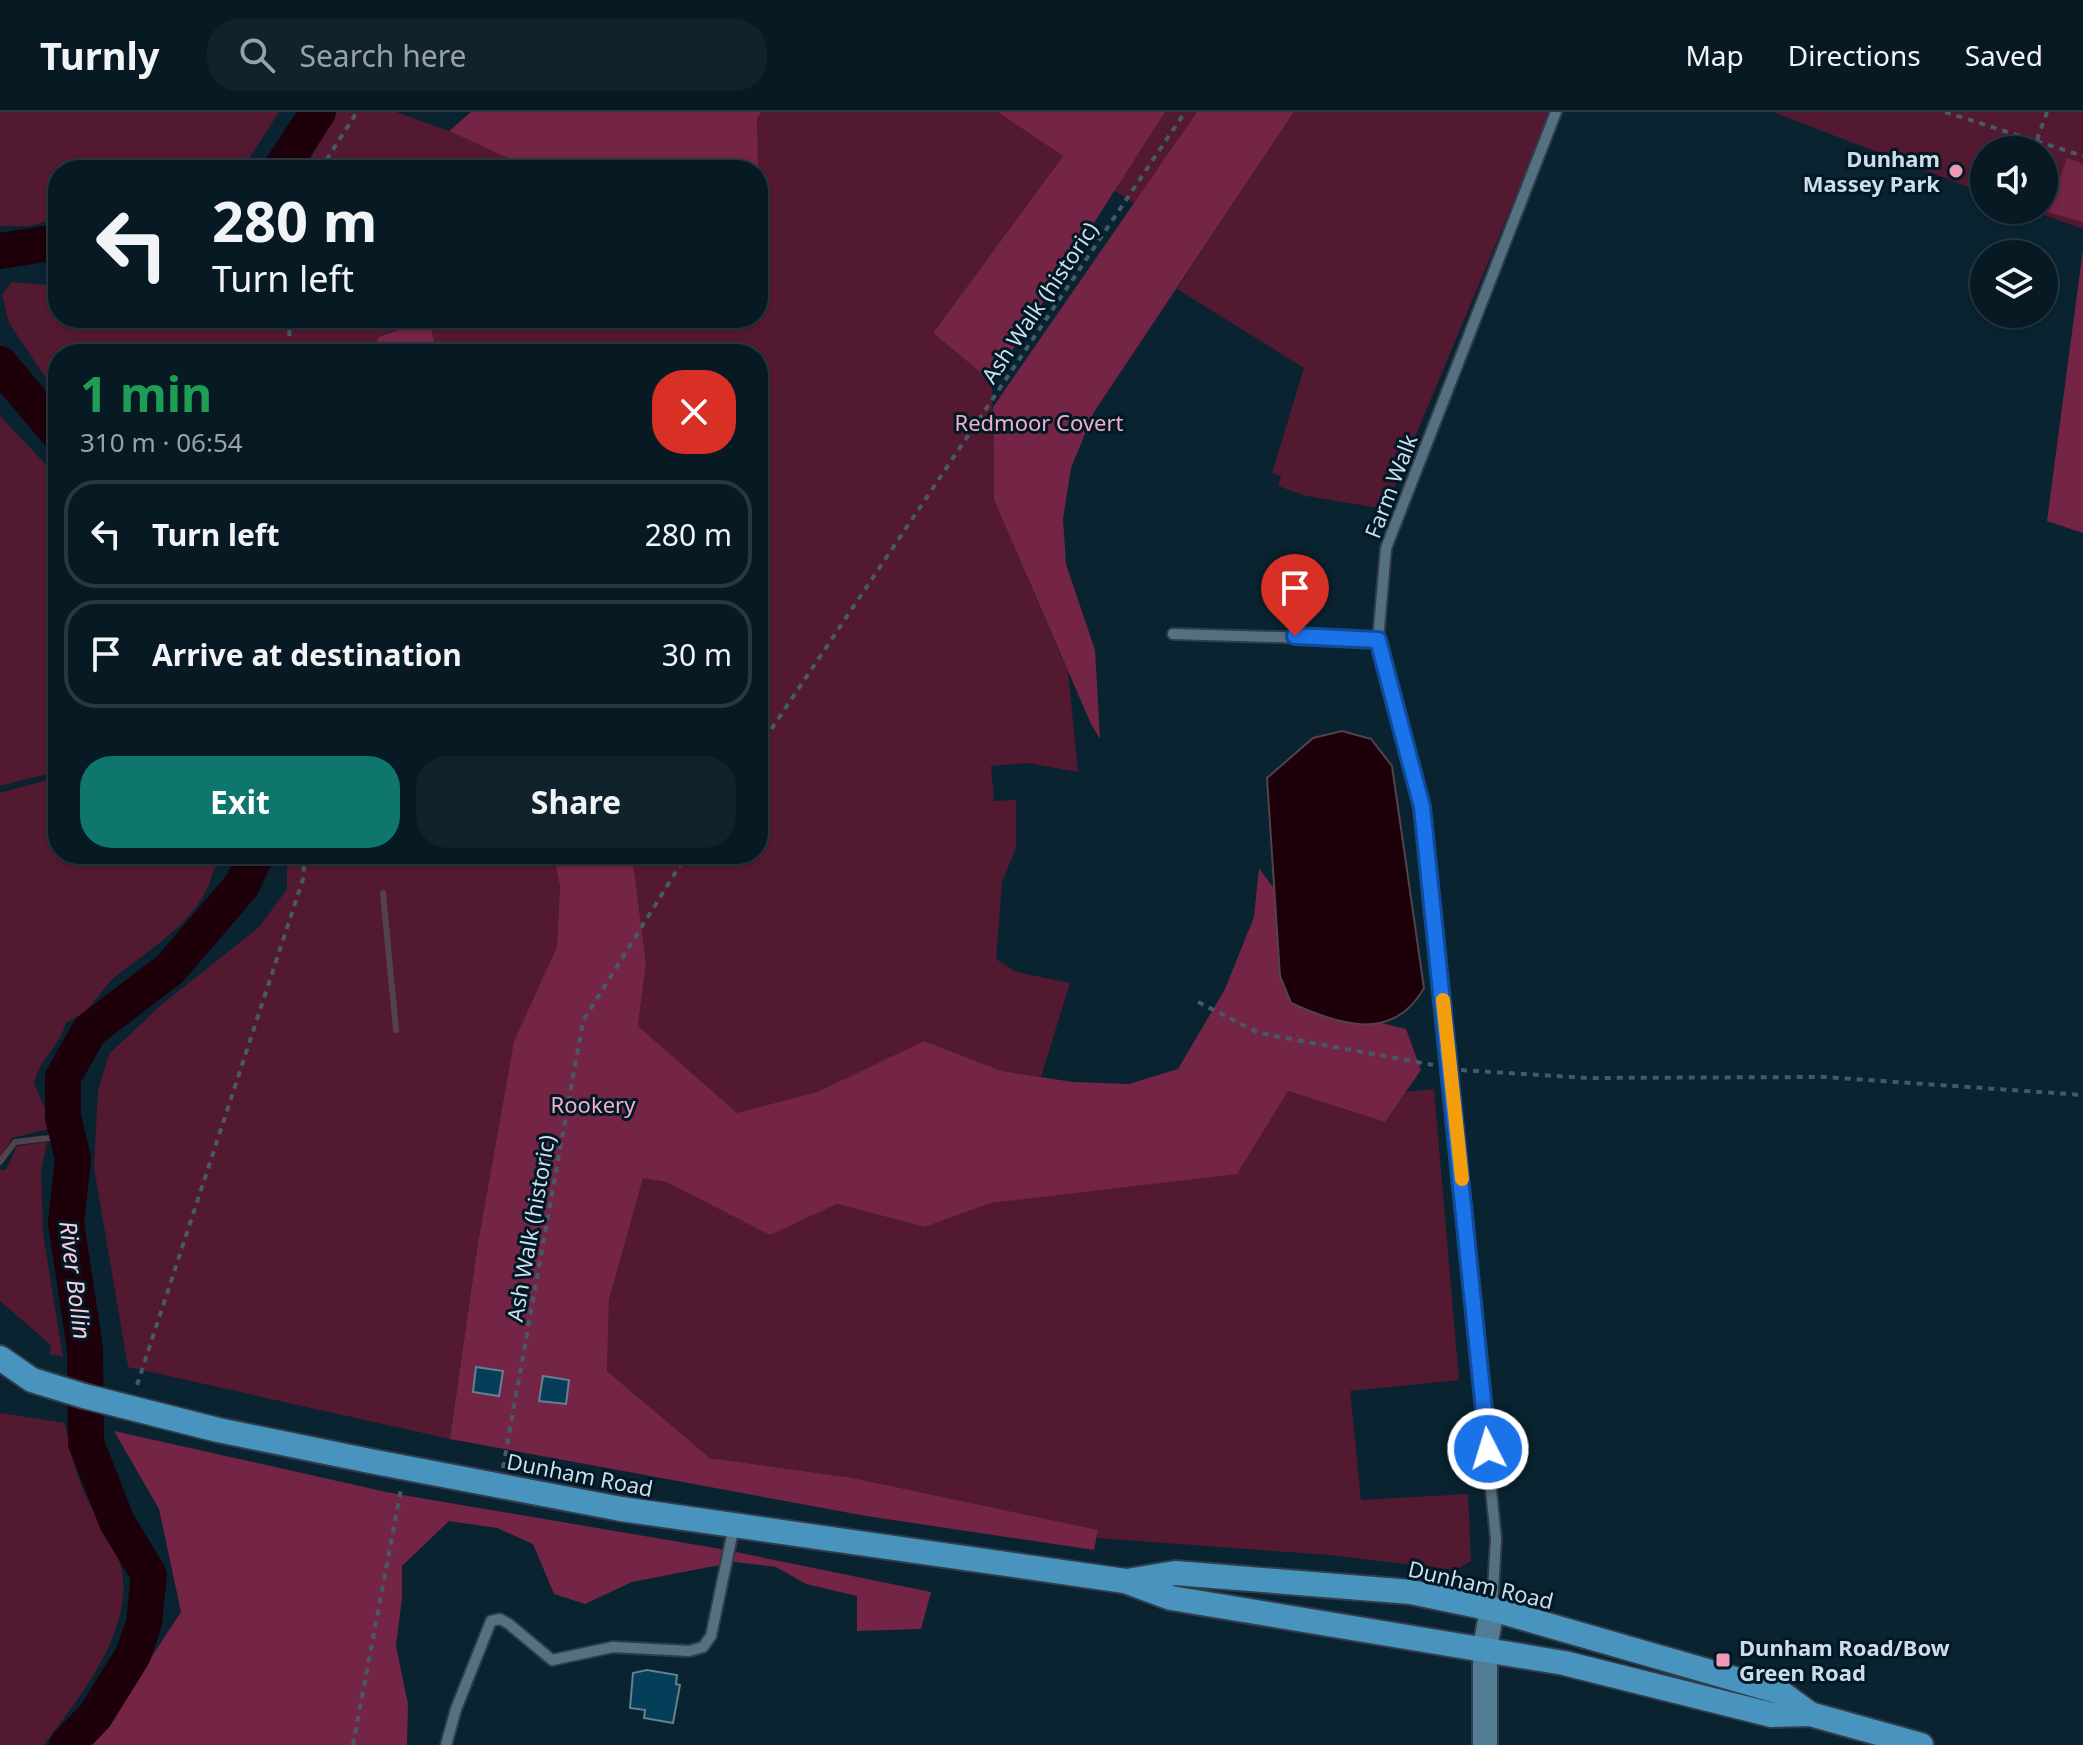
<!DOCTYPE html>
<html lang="en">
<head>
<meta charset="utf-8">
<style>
	body { margin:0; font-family:"Noto Sans",sans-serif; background:#10232c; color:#f1f3f6; height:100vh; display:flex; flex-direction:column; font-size:30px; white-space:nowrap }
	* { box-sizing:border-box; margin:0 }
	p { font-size:26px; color:#98a1a6 }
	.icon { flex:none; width:44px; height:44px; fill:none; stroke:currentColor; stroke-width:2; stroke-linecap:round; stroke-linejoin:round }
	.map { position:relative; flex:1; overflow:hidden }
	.sheet { position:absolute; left:48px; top:232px; width:720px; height:520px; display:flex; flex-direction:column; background:#071a24; border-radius:32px; box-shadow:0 2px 6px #0004,0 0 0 2px #283841 }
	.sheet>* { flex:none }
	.guide { position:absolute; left:48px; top:48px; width:720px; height:168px; border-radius:32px; box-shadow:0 2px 6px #0004,0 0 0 2px #283841; background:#071a24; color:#f1f3f6; overflow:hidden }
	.fabs { position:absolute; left:1970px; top:24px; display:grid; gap:16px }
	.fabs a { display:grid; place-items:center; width:88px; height:88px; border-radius:50%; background:#071a24; box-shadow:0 2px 6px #0004,0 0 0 2px #283841; font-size:40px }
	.pin { position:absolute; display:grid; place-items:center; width:68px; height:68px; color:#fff; margin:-82px -34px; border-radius:50% 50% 50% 0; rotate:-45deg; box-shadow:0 0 8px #0007 }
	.pin .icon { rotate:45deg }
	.me { position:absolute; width:88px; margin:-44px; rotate:355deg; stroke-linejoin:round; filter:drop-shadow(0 0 6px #0008) }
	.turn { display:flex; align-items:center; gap:28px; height:168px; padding:0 32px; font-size:36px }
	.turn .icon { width:104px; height:104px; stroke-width:2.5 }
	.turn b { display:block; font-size:56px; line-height:68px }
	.round { display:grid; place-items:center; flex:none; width:84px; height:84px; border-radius:32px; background:#10232c }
	.summary { display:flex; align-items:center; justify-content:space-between; height:136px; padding:0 32px }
	h1 { font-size:48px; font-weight:700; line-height:60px; color:#1e9e55 }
	.action { display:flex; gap:16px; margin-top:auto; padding:16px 32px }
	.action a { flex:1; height:92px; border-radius:32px; background:#0f766e; color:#fff; font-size:32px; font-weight:700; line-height:92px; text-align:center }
	.action a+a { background:#10232c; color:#f1f3f6 }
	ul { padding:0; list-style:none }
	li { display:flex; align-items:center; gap:24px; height:108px; margin:0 16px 12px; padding:0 16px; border:4px solid #283841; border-radius:32px }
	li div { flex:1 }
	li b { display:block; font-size:30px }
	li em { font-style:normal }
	header { display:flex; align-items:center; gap:48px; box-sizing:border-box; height:112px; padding:0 40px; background:#071a24; border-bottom:2px solid #283841 }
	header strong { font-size:38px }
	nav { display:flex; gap:44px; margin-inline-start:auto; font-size:28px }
	.search { width:560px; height:72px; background:#10232c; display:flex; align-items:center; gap:20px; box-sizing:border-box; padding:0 28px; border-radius:32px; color:#98a1a6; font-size:30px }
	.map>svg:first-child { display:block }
</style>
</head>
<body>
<header>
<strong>Turnly</strong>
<div class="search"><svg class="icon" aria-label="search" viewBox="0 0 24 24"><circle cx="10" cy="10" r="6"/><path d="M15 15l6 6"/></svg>Search here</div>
<nav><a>Map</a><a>Directions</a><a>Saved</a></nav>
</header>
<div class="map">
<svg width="2083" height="1633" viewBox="0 0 2083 1633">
	<rect width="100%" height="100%" fill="#092330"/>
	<g fill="#531931">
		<path d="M0,0H279L242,58H58V106L30,114H0Z"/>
		<path d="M337,0H396L449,19L534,58H304Z"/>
		<path d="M761,0H1278L1190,129L1063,44L933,221L992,270L994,388L1068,560L1078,660L1028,651L991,654L994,689L1016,688V736L1002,770L996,847L1016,860L1070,871L1041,965L1002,959L924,929L817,980L737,1002L638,914L646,850L632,742H758V242H438L427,207L378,224L377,242H58V284L9,211L2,183L12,170L58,174V206H758L757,7Z"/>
		<path d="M1294,0H1551L1385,397L1306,384L1278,374L1281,364L1272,361L1304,256L1177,177Z"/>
		<path d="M1773,0H2083V117L2030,98H2044V38H1984V81Z"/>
		<path d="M0,304L51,358L58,378V659L0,674Z"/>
		<path d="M58,665V742H221C222,751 218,751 214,758C211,763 211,770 208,775C190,814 147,839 115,865C98,880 91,902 66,910C61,933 40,946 34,971L48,1004V1017L12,1026L0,1046V681Z"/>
		<path d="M287,742H553L560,774L557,835L514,930L478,1131L450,1327L128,1255L94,1055L98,979L109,942L161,893L259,815L287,777Z"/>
		<path d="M1434,977L1459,1268L1350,1279L1361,1388L1468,1382L1471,1449L1456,1458L1329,1443L1096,1426L1097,1418L853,1366L710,1346L607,1259L609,1188L643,1065L666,1070L770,1123L837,1092L925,1115L1288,979L1385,1010L1406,980Z"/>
		<path d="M47,1030L41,1060L43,1121L63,1245L50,1242L51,1233L0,1189V1058H6L17,1034Z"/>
		<path d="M0,1301L65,1311C70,1338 76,1363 87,1387C97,1407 113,1426 119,1447C140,1513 80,1584 44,1633H0Z"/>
	</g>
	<g fill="#742445">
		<path d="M471,0H761L757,7L758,58H534L449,19Z"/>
		<path d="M998,0H1165L992,270L933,221L1063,44Z"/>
		<path d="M1197,0H1294L1094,300L1071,356L1063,407L1066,452L1095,538L1100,627L1091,612L994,388L993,295Z"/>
		<path d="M2067,46L2083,52V110L2048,100Z"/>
		<path d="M2083,137V421L2047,409Z"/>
		<path d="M428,207L438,242H377L378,225Z"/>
		<path d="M553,742H632L646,851L638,914L737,1001L817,980L924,929L1002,959L1073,970L1129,972L1178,957L1225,877L1254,805L1259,756L1293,803L1333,899L1406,917L1421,958L1385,1010L1288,979L1237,1062L990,1091L925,1115L837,1092L770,1123L666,1070L643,1066L609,1188L607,1259L710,1346L853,1366L1098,1418L1094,1438L866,1404L450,1327L478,1131L514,929L557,835L560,774Z"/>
		<path d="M114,1319L391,1381L721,1437L931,1480L921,1517L857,1519V1484L806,1472L776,1455L735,1450L632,1470L585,1492L554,1482L533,1432L497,1416L449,1409L402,1454V1486L396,1534L408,1592L407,1633H87L122,1590L181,1500L159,1397Z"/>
	</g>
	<path fill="#1d000a" stroke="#52424c" stroke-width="2" d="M1342,619L1371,627L1392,654L1424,876C1393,931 1339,913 1291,891L1280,864L1267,666L1313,626Z"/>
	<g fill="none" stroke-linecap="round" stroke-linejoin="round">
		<g stroke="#52424c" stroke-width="6">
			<path d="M378,742V745"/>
			<path d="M383,781L396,918"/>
			<path d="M0,1050L15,1030L67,1024"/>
		</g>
		<g stroke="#1d000a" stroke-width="36">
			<path d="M280,58L318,0"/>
			<path d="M0,139L58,130"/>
			<path d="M0,252L58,321"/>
			<path d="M67,1633L95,1604L133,1543L144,1511L149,1463L117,1410L86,1331L85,1236L66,1111L73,1047L63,1005V965L90,918L170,857L242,773L256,742"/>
		</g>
	</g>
	<g fill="#053e58" stroke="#658091" stroke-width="2">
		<path d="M476,1255L503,1259L499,1284L473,1280Z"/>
		<path d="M543,1264L569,1268L566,1292L539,1289Z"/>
		<path d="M647,1558L677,1563L676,1572L680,1573L673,1611L644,1606L645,1598L630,1596L633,1561Z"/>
	</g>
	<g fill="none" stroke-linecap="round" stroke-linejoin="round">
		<g stroke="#313d4a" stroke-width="14">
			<g id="lane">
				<path d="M1173,522L1378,528"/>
				<path d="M1492,1497L1496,1427L1422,695L1378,528L1386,436L1556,0"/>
				<path d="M446,1633L456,1597L491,1509L500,1507L509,1512L552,1548L613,1535L689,1539L703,1535L711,1524L734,1414"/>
			</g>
		</g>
		<g stroke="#313d4a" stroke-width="28">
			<path id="secondary" d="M1485,1633V1536L1492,1497"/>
		</g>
		<g stroke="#313d4a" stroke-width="28">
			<g id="highway">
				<path d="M0,1246L32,1268L84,1284L218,1318L370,1349L621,1397L1125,1469L1171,1486L1564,1551L1772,1603L1810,1602L1921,1633"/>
				<path d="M1127,1469L1175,1461L1411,1480L1492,1497L1780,1580L1810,1602"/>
			</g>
		</g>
		<g stroke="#445b67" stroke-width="4" stroke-dasharray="6 6" stroke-linecap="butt">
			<path d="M1945,0L2083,44"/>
			<path d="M2037,28L2047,0"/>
			<path d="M320,58L357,0"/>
			<path d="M289,206L290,242"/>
			<path d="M758,637L1185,0"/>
			<path d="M1198,890L1259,921L1433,953"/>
			<path d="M1461,958L1587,966L1824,965L2083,983"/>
			<path d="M137,1273L304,764L303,742"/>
			<path d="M503,1356L583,909L687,742"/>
			<path d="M353,1633L401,1377"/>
		</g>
		<use href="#lane" stroke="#557181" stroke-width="10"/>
		<use href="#secondary" stroke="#517c93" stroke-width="24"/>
		<use href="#highway" stroke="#4994be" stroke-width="24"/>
	</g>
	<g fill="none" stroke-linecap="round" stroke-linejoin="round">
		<g stroke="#114b97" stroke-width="20">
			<path id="route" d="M1295,524L1378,528L1422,695L1488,1337"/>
		</g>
		<use href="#route" stroke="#1a73e8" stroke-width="14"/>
		<path stroke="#f59e0b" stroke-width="14" d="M1443,888L1462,1067"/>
	</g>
	<g fill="#f09ab7" stroke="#011926" stroke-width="3">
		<circle cx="1956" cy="59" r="8"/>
		<rect x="1715" y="1540" width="16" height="16" rx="4"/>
	</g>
	<g text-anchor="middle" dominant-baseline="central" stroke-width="6" stroke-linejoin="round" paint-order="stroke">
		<g font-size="22" font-weight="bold" fill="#cedde7" stroke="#011926" text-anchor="end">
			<text x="1940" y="46">Dunham<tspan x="1940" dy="25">Massey Park</tspan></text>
			<text x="1739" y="1535" text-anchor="start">Dunham Road/Bow<tspan x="1739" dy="25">Green Road</tspan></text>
		</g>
		<g font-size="22" fill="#cedde7" stroke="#011926">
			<text transform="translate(1039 190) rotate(-56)">Ash Walk (historic)</text>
			<text transform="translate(1390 374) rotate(-69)">Farm Walk</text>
			<text transform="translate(530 1116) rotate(-80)">Ash Walk (historic)</text>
			<text transform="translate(580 1362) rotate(11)">Dunham Road</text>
			<text transform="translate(1481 1472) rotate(13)">Dunham Road</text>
		</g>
		<g font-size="22" fill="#f5aec5" stroke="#011926">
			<text x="1039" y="310">Redmoor Covert</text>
			<text x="593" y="992">Rookery</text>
		</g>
		<g font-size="24" font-style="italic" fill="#fdccdb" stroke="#011926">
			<text transform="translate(76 1168) rotate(83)">River Bollin</text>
		</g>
	</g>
</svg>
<div class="fabs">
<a><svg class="icon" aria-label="sound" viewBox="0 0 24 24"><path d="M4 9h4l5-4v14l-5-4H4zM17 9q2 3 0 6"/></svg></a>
<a><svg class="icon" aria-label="layers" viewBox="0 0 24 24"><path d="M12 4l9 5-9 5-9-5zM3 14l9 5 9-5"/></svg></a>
</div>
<div class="pin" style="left:1295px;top:524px;background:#d93025"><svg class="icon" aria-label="arrive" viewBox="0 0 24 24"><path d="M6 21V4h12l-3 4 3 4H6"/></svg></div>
<svg class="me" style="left:1488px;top:1337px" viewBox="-20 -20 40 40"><circle r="17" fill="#1a73e8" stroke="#fff" stroke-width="3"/><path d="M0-11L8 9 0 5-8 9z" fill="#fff"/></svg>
<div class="guide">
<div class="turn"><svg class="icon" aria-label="left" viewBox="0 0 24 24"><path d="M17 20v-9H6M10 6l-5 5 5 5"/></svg><div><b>280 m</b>Turn left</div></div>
</div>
<section class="sheet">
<div class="summary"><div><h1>1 min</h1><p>310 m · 06:54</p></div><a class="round" style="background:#d93025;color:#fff"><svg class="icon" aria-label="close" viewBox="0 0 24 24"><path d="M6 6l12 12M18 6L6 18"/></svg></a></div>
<ul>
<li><svg class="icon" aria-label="left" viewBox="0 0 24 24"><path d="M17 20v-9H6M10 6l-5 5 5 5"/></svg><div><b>Turn left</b></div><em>280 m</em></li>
<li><svg class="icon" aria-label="arrive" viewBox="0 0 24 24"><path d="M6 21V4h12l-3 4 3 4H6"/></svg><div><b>Arrive at destination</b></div><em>30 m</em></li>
</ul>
<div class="action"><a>Exit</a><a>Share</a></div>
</section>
</div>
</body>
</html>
